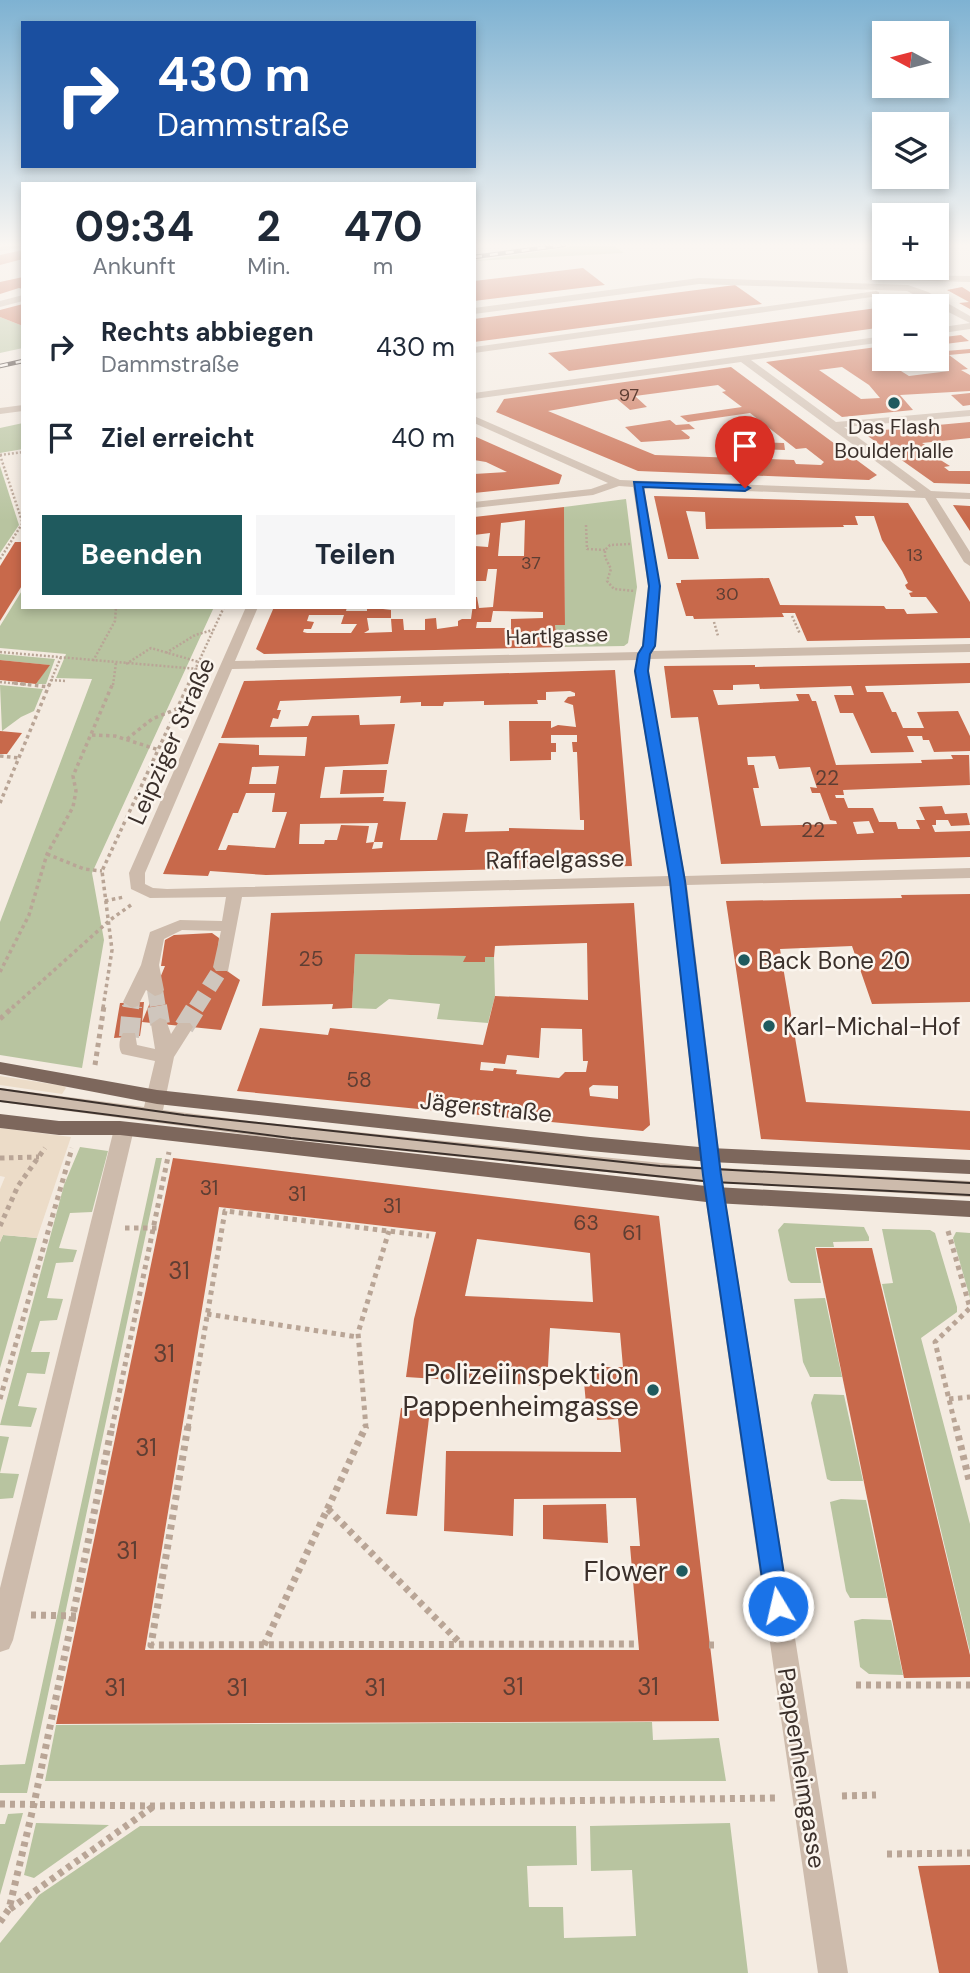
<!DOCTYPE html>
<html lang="de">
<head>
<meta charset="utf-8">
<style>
	body { margin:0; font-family:"DM Sans",sans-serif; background:#f6f6f7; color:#1f2937; height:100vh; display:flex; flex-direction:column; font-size:26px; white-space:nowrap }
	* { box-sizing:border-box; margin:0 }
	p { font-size:23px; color:#747a83 }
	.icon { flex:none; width:38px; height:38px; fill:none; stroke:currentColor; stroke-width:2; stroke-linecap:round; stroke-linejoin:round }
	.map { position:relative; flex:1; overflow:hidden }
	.side { position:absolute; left:21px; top:182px; width:455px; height:427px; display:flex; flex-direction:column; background:#fff; border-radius:0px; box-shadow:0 4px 10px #0003 }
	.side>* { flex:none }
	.banner { position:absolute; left:21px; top:21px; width:455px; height:147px; border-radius:0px; box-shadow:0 4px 10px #0003; background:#1a4fa0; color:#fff; overflow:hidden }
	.needle { width:46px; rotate:277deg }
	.buttons { position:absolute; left:872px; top:21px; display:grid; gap:14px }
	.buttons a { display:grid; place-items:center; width:77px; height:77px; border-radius:0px; background:#fff; box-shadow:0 4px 10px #0003; font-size:35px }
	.pin { position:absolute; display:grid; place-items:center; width:60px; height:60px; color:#fff; margin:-72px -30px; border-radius:50% 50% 50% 0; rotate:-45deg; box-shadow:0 0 7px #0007 }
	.pin .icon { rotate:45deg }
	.me { position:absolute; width:77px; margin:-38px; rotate:351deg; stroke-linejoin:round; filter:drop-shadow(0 0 5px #0008) }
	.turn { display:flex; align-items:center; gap:24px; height:147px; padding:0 21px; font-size:32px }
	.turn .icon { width:91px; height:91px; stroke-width:2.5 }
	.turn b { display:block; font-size:49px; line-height:60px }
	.eta { display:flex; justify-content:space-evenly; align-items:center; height:119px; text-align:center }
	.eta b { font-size:42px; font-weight:700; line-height:49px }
	.cta { display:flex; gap:14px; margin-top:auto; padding:14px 21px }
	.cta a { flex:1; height:80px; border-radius:0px; background:#1f5a5e; color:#fff; font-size:28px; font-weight:700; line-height:80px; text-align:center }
	.cta a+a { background:#f6f6f7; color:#1f2937 }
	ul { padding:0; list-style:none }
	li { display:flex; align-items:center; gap:21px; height:91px; padding:0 21px }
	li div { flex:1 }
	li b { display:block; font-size:26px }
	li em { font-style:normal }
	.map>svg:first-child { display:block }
</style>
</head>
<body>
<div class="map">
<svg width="970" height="1973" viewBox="0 0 970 1973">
	<rect width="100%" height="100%" fill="#f4ebe1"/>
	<g fill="#b8c4a0">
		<path d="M583,245H613L624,253L474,261Z"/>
		<path d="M0,317L23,326V348L0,353Z"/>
		<path d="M23,423V449L0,453V428Z"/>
		<path d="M0,466L19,525L0,553Z"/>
		<path d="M626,499L637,587L628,643L624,646L565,647V632H556L555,625H565L564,507Z"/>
		<path d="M23,589V607H214L92,873L104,940L82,1068L0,1055V922L92,679L56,678L66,654L0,648V626Z"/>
		<path d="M0,654L55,659L46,684H36L49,665L0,660Z"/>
		<path d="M0,685L43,689L34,711L21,717L2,731Z"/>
		<path d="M355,954L466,956L464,962H484L485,957H494L495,996L488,1023L437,1019L440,1004L389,999L376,1009L352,1008Z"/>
		<path d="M80,1147L108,1151L92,1212L70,1213L59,1248L77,1250L73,1262L56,1263L47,1298L63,1299L57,1320L40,1321L31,1352H50L45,1374L27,1373L18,1406L37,1408L31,1427L0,1425L64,1185Z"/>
		<path d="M156,1158H162L27,1793H0V1765L25,1764Z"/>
		<path d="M784,1223L864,1227L869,1237V1241L833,1242L834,1247H815L821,1283H791L788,1280L778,1230Z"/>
		<path d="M882,1229L930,1230L935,1233L957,1307V1312L921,1338L970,1524V1652L882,1284L893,1283Z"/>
		<path d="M956,1232L970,1233V1298L953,1238Z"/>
		<path d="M3,1235L37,1238L0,1368V1242Z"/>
		<path d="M825,1298L842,1377H810L803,1362L794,1299Z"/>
		<path d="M814,1394L844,1395L863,1481H831L827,1479L811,1403Z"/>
		<path d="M0,1436L9,1437L0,1473L19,1474L13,1498L0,1499Z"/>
		<path d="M841,1499L866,1500L887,1598H850L846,1591L830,1502Z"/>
		<path d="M862,1619L891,1620L903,1675L869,1674L860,1667L854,1621Z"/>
		<path d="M652,1722L653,1740L719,1738L726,1781H45L56,1725Z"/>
		<path d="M23,1813L0,1895V1824H5L8,1814Z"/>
		<path d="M36,1823L109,1825L34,1878L24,1875Z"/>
		<path d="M730,1823L748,1973H0V1943L39,1895L140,1826H576L577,1865L527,1866L529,1907H563L564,1938L636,1936L632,1870L591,1871L590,1826Z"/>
	</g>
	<g fill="#ecdcc8">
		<path d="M0,1076L64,1086L66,1088L62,1094L0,1085Z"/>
		<path d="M0,1128L71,1137L37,1238L3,1235L0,1242V1189L5,1177L0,1176Z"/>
	</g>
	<g fill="#c8694b" fill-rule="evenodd">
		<path d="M23,250V259L0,265V255Z"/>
		<path d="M583,268L605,285L474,301V281Z"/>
		<path d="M23,277V289L19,288L0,294V282Z"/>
		<path d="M735,285L762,304L474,342V319Z"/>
		<path d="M962,287L970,292V309L959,303L969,302L947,290Z"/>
		<path d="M23,304V326L0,317V310Z"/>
		<path d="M884,307V327L569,371L548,353Z"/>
		<path d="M961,335L969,341L937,345L946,351L970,349V353L949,355L968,369L961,370L970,375V391L900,395L913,410L842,417L766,362L884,346V357L880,358L909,376L949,371L932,359H936V338ZM842,367L869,385L880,398L861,399L819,370Z"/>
		<path d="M731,367L877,475L869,480L638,471L496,412L504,399ZM718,385L726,391L722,392L742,407L680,416L688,422L750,413L796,449L806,448L824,462L821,465L796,464L794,460L655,455L548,411L617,399L630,410L647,407L635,396Z"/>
		<path d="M970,393V405L963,406L951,395Z"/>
		<path d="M670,420L676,425L689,424L695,429L681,430L690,437L689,439L641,442L625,427Z"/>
		<path d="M970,422V438L922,443L930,448L923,449L950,466L944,467L949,471H970V484L934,483L862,432Z"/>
		<path d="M474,436L562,475L559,484L474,493V474L507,472L486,462L474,460Z"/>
		<path d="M750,442L784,443L785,450L750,449Z"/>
		<path d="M654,496L908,503L970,602V638L807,641L795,613H782L784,617L694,619L693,616H686L676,583H681V580L769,578L780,605L884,606L886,609H904L907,614L938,613L926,597H911L909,593L913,592L907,589L905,585L908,583L902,571L882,540L874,516H855L858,525H843L844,527L706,529L705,512L686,511L699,559H668Z"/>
		<path d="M953,505L970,506V531Z"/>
		<path d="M564,507L565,625H555L556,632L565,631V647L264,654L256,649L274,607H347L346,611H367V607L391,610V618H367L369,630L364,633L392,632L391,619H403L404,630H425V619L436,618L437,629L458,626V621L462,619H471L474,597H477L479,608L493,607L497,569H488L486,581H474V546L488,547L490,533L474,535V517ZM525,520L524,556H498L501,523ZM493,611L543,612V618L511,619V628H476L477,622H491ZM309,615H344L341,624H357L351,633H307L303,632L304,629H311L314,622L307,621Z"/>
		<path d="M15,542H23V584L0,621V566Z"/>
		<path d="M0,660L50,665L36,684L0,680Z"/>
		<path d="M970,663V683L865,686L867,692H883L892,712H896L903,728H924L917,712L958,711L970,736V751L934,752L929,740H923L922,736H907L914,752L871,753L853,713H840L834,695H854L851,686L760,689L759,684L733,685V690H713L718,705L799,701L796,694H809L812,701H816L836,765L922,763L921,760L953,759L951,755H969L970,785L843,790L844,795H835L836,798H844L848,808H873L879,822H896L898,829H920L916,820H925L919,807L942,806L945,814L967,813L970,825L951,826L948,820H936V825H932L935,832L970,831V857L721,864L698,717L671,718L664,666L755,665V667ZM775,756L779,769L810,767L817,788L810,787L812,793H820L830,820L836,821L837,824L761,826L753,788H759L754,765H748L747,757ZM869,821L874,833L857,834L853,822Z"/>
		<path d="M615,670L632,866L266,875L210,871L208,876L163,874L219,743L259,745V755L305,756L307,737L221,738L244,681ZM570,691L575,693V696L568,697L564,702L573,705L576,727L558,725L551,728V721H509L510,761L551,760V752H556V743H551V735H577V742H572L573,752H577L580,820H584V830L509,828V831L465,832L468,814L443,813L437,840H400L406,802L383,801L384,797L320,798L325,767L388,764L395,724L360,725L359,715L312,716L308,726L270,727L273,718L278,719L281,710H277L280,701L401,696L400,703L421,702V706H443L444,702L484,701V705L538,704L537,700H546V692ZM279,766L276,784H249L252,767ZM246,793H275L272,812H287L275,848L228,845L226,850H218L233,813H238ZM378,823L374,842H383L382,848L372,849L374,842L366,843L369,826L341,825L337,840H325L324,844H299L300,824Z"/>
		<path d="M0,731L22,733L7,754H0Z"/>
		<path d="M343,770H387L384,793L340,794Z"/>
		<path d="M970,894V1002L872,1004L852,946L780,949L806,1102L970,1111V1150L761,1139L726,901L902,898L901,895Z"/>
		<path d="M634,903L650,1125L643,1131L237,1091L260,1028L328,1035L330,1028L483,1045L495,996L588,1000L587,943L495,946L494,957H485V962H463L466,956L355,954L352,1008L332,1009L333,1004L262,1006L271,913ZM541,1028L582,1029L583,1061H588L586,1072H565L559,1078L516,1074L517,1070L494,1068L493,1071L480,1070L481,1062L505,1064L507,1055L539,1058ZM593,1085L618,1086V1099L590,1096L589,1088Z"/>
		<path d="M212,933L219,938L217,964L240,980L221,1030L142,1022L140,1036L114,1038L120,1003L144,1002L142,1022L165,966H161L165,940L174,935Z"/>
		<path d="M173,1158L659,1216L719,1721L56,1724ZM219,1207L436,1232L414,1319L406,1377L547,1386L550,1328L620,1333L623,1367H595L596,1382H584L586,1404L596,1403L597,1420L618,1419L621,1452L446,1451L444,1531L513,1536L514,1499L636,1498L640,1546H630L639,1650H145ZM477,1239L590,1253L593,1302L465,1296Z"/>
		<path d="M816,1248H872L970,1655V1677L904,1678Z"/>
		<path d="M401,1408L430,1410L417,1516L386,1514Z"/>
		<path d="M606,1504L608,1543L543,1539V1505Z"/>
		<path d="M970,1865V1973H939L918,1866Z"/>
	</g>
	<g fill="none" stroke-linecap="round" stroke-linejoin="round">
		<g stroke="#cfc6bd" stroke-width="16" stroke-dasharray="16 8" stroke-linecap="butt">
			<path d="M155,990L158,1008"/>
			<path d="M131,1008L132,1002"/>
			<path d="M196,1008L222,967"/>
		</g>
		<g stroke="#cfc6bd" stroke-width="20" stroke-dasharray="20 10" stroke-linecap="butt">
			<path d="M157,1006L160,1024"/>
			<path d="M184,1027L197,1006"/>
			<path d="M129,1037L132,1006"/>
		</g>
		<g stroke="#b9a596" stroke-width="2.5" stroke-dasharray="2 2" stroke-linecap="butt">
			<path d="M0,455L23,524"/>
			<path d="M0,455L23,452"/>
			<path d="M586,525L587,549L605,550"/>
			<path d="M630,544L610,545L605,550V557L611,569L607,581L614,589L635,591"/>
			<path d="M0,559L22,524"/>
			<path d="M792,616L800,634"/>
			<path d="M714,622L718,636"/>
			<path d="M0,652L198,669"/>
			<path d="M166,653L195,635L213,630"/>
			<path d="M93,661L115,621L116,607"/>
			<path d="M126,664L151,648L199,662"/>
			<path d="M51,680L66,681"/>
			<path d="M0,682L31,685"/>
			<path d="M49,685L61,657"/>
			<path d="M113,685L116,663"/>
			<path d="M188,685L224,607"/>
		</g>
		<g stroke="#b9a596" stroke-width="3.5" stroke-dasharray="3.5 3.5" stroke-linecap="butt">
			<path d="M14,683L49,687"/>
			<path d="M92,735L115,736L159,750"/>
			<path d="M127,739L152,719L179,708"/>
			<path d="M0,756L19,758"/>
			<path d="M0,803L50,683"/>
			<path d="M47,854L84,869L102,871"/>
			<path d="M105,901L124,897"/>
			<path d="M0,972L29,915L47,854L73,807L76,791L73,776L113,683"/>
			<path d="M12,1008L110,920L131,905"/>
			<path d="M103,1008L112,950L102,871L189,683"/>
		</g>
		<g stroke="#b9a596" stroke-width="5" stroke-dasharray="4.5 4.5" stroke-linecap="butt">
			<path d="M0,1019L14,1006"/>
			<path d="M95,1065L104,1006"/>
			<path d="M0,1158L39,1157"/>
			<path d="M0,1226L18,1186L45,1148"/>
			<path d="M125,1228H159"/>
			<path d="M948,1231L970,1308L935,1342L956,1428"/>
			<path d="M207,1314L358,1337"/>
			<path d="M0,1399L72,1148"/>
			<path d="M949,1399L970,1397"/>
			<path d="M112,1428L169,1152"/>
			<path d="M188,1428L225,1211L429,1236"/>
			<path d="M366,1428L358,1333L389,1231"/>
		</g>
		<g stroke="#b9a596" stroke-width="7" stroke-dasharray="5 5" stroke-linecap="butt">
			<path d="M188,1426L151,1645L638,1644"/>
			<path d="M956,1426L970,1484"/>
			<path d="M328,1509L461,1644"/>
			<path d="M31,1615L79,1616"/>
			<path d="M264,1645L366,1426"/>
			<path d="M709,1645H719"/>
			<path d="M856,1685H970"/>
			<path d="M842,1796L876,1795"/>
			<path d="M0,1804L154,1806L777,1798"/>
			<path d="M887,1854L970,1853"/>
			<path d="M10,1909L154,1806"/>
			<path d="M0,1922L9,1909L34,1804L112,1426"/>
		</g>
		<g fill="#cdbbac" fill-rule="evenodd">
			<path d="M23,245V247L0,251V247Z"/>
			<path d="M898,275L970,276V282L895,280Z"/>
			<path d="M699,278L908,285L928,292L970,316V323L907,291L699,284L474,314V308Z"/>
			<path d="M876,291L879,292V296L474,353V347Z"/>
			<path d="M23,295V301L0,307V301Z"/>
			<path d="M970,323V329L936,334V328Z"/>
			<path d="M884,336V342L751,360L836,422L970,410V416L844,427L931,491L970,493V499L936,498L970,552V566L964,562L925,498L644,487L660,586L656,646L653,651L970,644V652L650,659L648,672L685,876L970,868V878L687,885L721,1168L970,1181V1197L723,1183L848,1973H818L703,1182L258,1136L0,1102V1088L144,1107L155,1061L122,1054C118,1048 119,1039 123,1033H135L137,1045L155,1049L151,1024L160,1018L166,1020L171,1034L178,1023H190L193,1027L174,1057L163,1110L258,1122L701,1167L670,886L242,897L228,971H216L213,967L221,931L182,930L164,939L159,965L164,990L161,994L155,996L146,990L138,1006L132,1008L123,1002L141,965L150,932L180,920L222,921L226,897L150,898L131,889L129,873L246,607H258L235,661L639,652L642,646L648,586L633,487L619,486L593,495L474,508V502L591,489L608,483L474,423V416L620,480L916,491L741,362L474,399V393ZM637,660L634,672L669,876L167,889L153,888L145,884V873L232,669Z"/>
			<path d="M23,405V411L0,414V408Z"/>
			<path d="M124,1122L131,1124L134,1129L13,1640L9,1649L0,1652V1588L114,1129L117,1124Z"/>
		</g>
		<g fill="#7d675c" fill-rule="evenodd">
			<path d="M0,1062L157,1090L590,1137L710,1148L970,1160V1174L710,1162L590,1151L157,1104L0,1074Z"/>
			<path d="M0,1114L59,1121H120L715,1187L970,1201V1217L715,1203L120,1135H59L0,1128Z"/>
		</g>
		<g stroke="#3b302b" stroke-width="2">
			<path d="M0,1089L184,1115L660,1166L970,1183"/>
			<path d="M0,1101L291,1138L713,1182L970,1195"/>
		</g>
		<g stroke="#3b302b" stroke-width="4.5">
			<g id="rail">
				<path d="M474,257L564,245"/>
				<path d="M0,366L23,361"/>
			</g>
		</g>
		<use href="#rail" stroke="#fbf5ee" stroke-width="2.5" stroke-dasharray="8" stroke-linecap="butt"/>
	</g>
	<linearGradient id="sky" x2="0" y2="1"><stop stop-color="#7eb2d2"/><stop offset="0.47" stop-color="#faf6f2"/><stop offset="1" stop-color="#faf6f2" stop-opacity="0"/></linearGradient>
	<rect width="970" height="521" fill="url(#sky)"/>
	<path fill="#1a73e8" stroke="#114b97" stroke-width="2" d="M634,482L745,485L750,488L745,491L643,487L660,586L655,646L650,654L648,671L685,881L721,1175L789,1606L786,1614L778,1617L770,1614L766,1606L703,1175L670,881L635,671L638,654L643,646L649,586Z"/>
	<g fill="#1f5a5e" stroke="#fbf5ee" stroke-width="2.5">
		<circle cx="894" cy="403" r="7"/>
		<circle cx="744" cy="960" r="7"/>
		<circle cx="769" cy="1026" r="7"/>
		<circle cx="653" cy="1390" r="7"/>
		<circle cx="682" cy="1571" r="7"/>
	</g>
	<g text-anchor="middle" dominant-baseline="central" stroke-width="5" stroke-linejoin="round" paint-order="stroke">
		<g font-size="18" fill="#5e3e33">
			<text x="629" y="395">97</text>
			<text x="915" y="555">13</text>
			<text x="531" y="563">37</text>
			<text x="727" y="594">30</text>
		</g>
		<g font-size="21" fill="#3b302b" stroke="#fbf5ee">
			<text x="894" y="427">Das Flash<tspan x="894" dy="24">Boulderhalle</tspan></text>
		</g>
		<g font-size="21" fill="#3b302b" stroke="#fbf5ee">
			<text transform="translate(557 636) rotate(-2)">Hartlgasse</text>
		</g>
		<g font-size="21" fill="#5e3e33">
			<text x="827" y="778">22</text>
			<text x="813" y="830">22</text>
			<text x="311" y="959">25</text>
			<text x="359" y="1080">58</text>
			<text x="209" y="1188">31</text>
			<text x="297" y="1194">31</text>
			<text x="392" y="1206">31</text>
			<text x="586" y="1223">63</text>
			<text x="632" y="1233">61</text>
		</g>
		<g font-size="24" fill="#3b302b" stroke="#fbf5ee">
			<text transform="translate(171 741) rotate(-66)">Leipziger Straße</text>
			<text transform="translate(555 859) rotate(-1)">Raffaelgasse</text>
			<text transform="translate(486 1107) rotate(6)">Jägerstraße</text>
			<text transform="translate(802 1768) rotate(81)">Pappenheimgasse</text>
		</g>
		<g font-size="24" fill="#3b302b" stroke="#fbf5ee" text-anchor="start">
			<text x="758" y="960">Back Bone 20</text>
			<text x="783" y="1026">Karl-Michal-Hof</text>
		</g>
		<g font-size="24" fill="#5e3e33">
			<text x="179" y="1270">31</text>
			<text x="164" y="1353">31</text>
			<text x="146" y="1447">31</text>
			<text x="127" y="1550">31</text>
			<text x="513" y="1686">31</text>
			<text x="648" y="1686">31</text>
			<text x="115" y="1687">31</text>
			<text x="237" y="1687">31</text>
			<text x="375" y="1687">31</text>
		</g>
		<g font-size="28" fill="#3b302b" stroke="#fbf5ee" text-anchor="end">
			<text x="639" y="1374">Polizeiinspektion<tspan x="639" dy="32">Pappenheimgasse</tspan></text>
			<text x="668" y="1571">Flower</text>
		</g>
	</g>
</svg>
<div class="buttons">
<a><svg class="needle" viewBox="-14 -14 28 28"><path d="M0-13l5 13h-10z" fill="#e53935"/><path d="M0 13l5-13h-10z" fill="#747a83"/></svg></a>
<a><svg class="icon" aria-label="layers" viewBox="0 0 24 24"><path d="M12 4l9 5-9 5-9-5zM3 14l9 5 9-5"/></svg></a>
<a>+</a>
<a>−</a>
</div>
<div class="pin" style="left:745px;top:488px;background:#d93025"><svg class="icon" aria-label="arrive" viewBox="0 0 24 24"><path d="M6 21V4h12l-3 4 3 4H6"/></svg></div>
<svg class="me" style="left:778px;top:1606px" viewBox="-20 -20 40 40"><circle r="17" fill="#1a73e8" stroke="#fff" stroke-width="3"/><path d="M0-11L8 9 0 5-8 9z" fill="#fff"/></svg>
<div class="banner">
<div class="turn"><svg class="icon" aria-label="right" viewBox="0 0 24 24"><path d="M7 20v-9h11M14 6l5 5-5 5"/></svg><div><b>430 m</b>Dammstraße</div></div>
</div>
<section class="side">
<div class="eta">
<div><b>09:34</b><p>Ankunft</p></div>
<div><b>2</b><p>Min.</p></div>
<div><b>470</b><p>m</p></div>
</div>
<ul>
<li><svg class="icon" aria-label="right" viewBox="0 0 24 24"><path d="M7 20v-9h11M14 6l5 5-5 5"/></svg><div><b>Rechts abbiegen</b><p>Dammstraße</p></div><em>430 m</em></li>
<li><svg class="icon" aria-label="arrive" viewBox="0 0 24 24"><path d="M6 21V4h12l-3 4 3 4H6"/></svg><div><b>Ziel erreicht</b></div><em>40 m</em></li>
</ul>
<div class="cta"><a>Beenden</a><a>Teilen</a></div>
</section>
</div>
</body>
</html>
